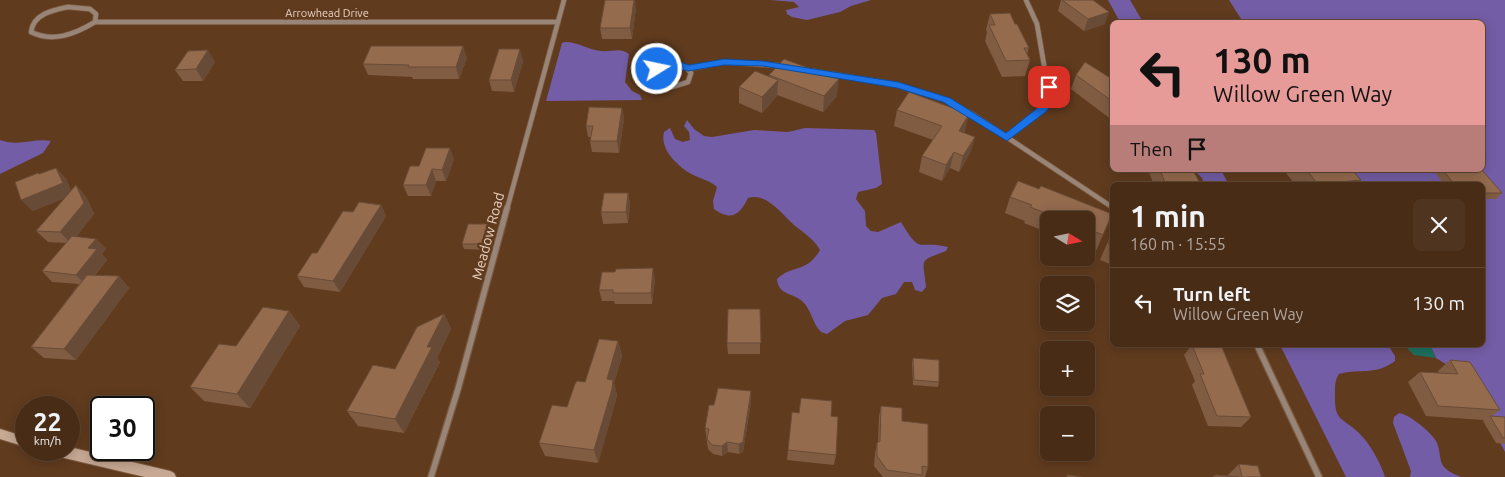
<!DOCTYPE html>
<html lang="en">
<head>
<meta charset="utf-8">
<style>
	body { margin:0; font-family:Ubuntu,sans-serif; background:#4f341f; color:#f1f3f6; height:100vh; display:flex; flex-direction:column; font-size:19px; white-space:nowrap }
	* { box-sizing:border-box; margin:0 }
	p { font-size:16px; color:#b1a7a1 }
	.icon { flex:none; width:28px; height:28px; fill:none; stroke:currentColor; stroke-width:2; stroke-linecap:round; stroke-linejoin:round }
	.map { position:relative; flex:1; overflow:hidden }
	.drawer { position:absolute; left:1110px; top:182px; width:375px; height:165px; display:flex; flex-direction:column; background:#482c16; border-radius:8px; box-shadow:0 2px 12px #0003,0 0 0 1px #604835 }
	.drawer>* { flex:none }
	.hud { position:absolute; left:1110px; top:20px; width:375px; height:152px; border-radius:8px; box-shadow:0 2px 12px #0003,0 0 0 1px #604835; background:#e69b98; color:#111; overflow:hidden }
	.needle { width:32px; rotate:100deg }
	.controls { position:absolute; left:1040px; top:211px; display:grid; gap:10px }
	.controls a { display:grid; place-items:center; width:55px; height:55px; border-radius:8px; background:#482c16; box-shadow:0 2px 12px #0003,0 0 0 1px #604835; font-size:25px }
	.speed { position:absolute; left:15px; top:396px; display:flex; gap:10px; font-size:25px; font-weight:700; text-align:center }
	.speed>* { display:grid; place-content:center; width:65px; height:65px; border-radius:50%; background:#482c16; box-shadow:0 2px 12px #0003,0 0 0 1px #604835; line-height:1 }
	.speed small { font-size:12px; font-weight:400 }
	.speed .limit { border:2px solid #111; border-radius:8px; background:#fff; color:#111 }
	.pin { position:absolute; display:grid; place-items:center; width:42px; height:42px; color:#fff; margin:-21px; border-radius:10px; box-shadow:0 2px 8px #0006 }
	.me { position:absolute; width:55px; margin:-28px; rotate:80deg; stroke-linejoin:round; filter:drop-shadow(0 0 4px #0008) }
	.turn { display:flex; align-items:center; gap:18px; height:105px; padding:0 20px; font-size:22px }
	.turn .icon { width:65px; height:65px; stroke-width:2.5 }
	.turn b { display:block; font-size:35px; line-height:42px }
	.then { display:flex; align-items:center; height:48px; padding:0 20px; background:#0003; gap:10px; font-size:19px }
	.round { display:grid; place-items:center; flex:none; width:52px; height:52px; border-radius:8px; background:#4f341f }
	.overview { display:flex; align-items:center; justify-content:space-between; height:85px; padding:0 20px }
	h1 { font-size:30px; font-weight:700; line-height:38px }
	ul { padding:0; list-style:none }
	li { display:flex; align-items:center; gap:15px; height:70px; padding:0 20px; border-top:1px solid #604835 }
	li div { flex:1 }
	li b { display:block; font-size:19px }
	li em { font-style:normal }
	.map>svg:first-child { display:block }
</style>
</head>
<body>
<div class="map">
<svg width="1505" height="477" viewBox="0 0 1505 477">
	<rect width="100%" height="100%" fill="#603b1e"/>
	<g fill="#735da6">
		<path d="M770,0H871L851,6L840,12L807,20L792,17L787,14L786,10L799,7L794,2Z"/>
		<path d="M1108,0H1130L1143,22H1120Z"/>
		<path d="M1229,0H1505V452L1486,415L1452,368L1436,358L1430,345H1482V185H1350L1341,170H1482V22H1243Z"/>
		<path d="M565,42C578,42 589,50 601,51C612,52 620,47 629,54L625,82L632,91L640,95L642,100L546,101L562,43Z"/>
		<path d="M687,120L694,129L704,136L712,137L754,130L788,132L805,128L874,130L876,133L882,184L876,188L858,192L856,199L865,211L866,226L871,231L878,232L901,222C922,257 917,239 948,247L946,251C918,262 923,257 926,287L922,292L915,290L912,282H904L896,294L882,298L868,315L845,321L827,334L821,332C812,323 812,310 802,301C793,293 778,295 777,279C791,265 807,273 820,250C813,238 805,234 794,225C782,214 766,192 748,198C740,214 732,222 714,209L713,201L717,187C708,179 696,178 686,171C674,162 660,148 664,132L670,128L675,139L683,142L690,140L689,132L684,126Z"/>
		<path d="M0,140C20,147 33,138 51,141L43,153L0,174Z"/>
		<path d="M1194,170H1221L1229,185H1204L1202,178Z"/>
		<path d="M1280,345H1388L1395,356V361C1375,376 1361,368 1339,374C1335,380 1335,385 1335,392C1334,422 1341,416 1359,433C1371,445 1380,462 1385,477H1346Z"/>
		<path d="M1399,413C1409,414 1431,432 1436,441C1440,448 1439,456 1442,464C1446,471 1454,474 1461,477H1410L1411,471L1393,423L1394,417Z"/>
	</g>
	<path fill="#1c705f" d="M1404,345H1430L1436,358L1414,355Z"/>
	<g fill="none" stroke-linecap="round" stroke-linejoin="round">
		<g stroke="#7b593f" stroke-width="6">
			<g id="street-far1">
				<path d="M68,7L90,9L96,14L95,22C75,34 53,43 31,32C33,14 53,10 68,7Z"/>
				<path d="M95,22H558"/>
				<path d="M669,64C678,64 685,65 691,73L688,82L672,87L656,82L654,73L657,69Z"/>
				<path d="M688,69L724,62L784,66"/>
				<path d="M812,71L898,85L946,100L975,116L1112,207"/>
				<path d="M1007,137L1044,108L1049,94L1037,24L1026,0"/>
				<path d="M507,209L564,0"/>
			</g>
		</g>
		<g stroke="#7b593f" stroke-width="8">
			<g id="street">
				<path d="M1257,345L1319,477"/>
				<path d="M431,477L458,389L507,208"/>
			</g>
		</g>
		<g stroke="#7b593f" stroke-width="2">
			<g id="secondary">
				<path d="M0,429L26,437V447L0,439Z"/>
				<path d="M69,447L170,471L174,473L176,477H145L56,456L52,454L50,450H69Z"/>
			</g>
		</g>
		<use href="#street-far1" stroke="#988577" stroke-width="4.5"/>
		<use href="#street" stroke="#988577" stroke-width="5.5"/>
		<use href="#secondary" fill="#c6a893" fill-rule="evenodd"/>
	</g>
	<g fill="#805c43">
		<path d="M1061,0H1093L1105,24L1084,31L1058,11Z"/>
		<path d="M636,8L632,39H602L600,28Z"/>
		<path d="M990,14L1015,24L1029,48L1027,54L1030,60L1025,76L1002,77L985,41L987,32L986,30Z"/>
		<path d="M467,58L459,79H413L412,77L368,75L363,64Z"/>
		<path d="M523,61L514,92L492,91L489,80Z"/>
		<path d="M215,62L203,81H183L175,70Z"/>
		<path d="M769,75L837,96L823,112L777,95V96L762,113L739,103V87L769,77Z"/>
		<path d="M1076,75L1112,79V120L1071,89Z"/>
		<path d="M622,108L624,119L619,153L592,152L590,141L591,137H588L586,126Z"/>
		<path d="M897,110L965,131L964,133L975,137L970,153L959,172L950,168L942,181L919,172L922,156L933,140L894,126Z"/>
		<path d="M454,159L446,181H436L431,196H408L403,185L419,166Z"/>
		<path d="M56,168L66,179L71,191L76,185L86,197L94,214L76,237L96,239L106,249L102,254L107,260L95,275L119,276L129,288L76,360L44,358L31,347L79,284L52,282L42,271L66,243L48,242L36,231L65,198L32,211L39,174Z"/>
		<path d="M1148,170H1193L1201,185H1154Z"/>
		<path d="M1286,170H1352L1361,180L1357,185H1291L1292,184L1294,183L1285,172Z"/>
		<path d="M1433,170H1482L1502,193L1496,199H1482V185H1445Z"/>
		<path d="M1018,181L1039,189L1041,186L1112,214L1096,251L1086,247V220H1049V233L1024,223L1025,221L1005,213L1010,197Z"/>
		<path d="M628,193L630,205L628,223L603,224L601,212Z"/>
		<path d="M381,205L386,216L340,292L304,287L297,276L353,212Z"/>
		<path d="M491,230L486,250L464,249L462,244Z"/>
		<path d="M1112,232V265L1100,260Z"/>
		<path d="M655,279L652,304H615L614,301H602L599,290Z"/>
		<path d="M760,309V354H728L727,343Z"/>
		<path d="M289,311L300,326L250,408L204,401L190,387L236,346Z"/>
		<path d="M444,314L451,329L437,358L440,362L404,433L358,426L347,411L395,369Z"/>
		<path d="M618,341L622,356L614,383L617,395L615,403L598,463L545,456L539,443Z"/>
		<path d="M1192,345H1221L1251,417L1241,427L1208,426L1192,385L1195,381L1184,355Z"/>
		<path d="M913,358L939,382L938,387L913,385L912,363Z"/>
		<path d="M1450,360L1500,410L1492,416L1505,417V444L1496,443L1483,421L1484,420L1426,416L1408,382L1420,372L1439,373L1438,371Z"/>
		<path d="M751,402L743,452L739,454L728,452L722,456L713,454L708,449L705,428Z"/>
		<path d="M881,406L902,421L928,467L925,477H883L874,466L875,453L877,443L878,442L879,416Z"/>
		<path d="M792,412L836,455L834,465L787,460Z"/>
		<path d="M1239,464L1261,477H1213L1215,475L1227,476Z"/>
	</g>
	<g fill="#684b37">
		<path d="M634,0H635L636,8L632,39L630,28Z"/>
		<path d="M1109,12L1105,24L1084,31L1088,19Z"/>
		<path d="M463,46L467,58L459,79L456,67Z"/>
		<path d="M520,49L523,61L514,92L511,80Z"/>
		<path d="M208,50L215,62L203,81L196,69Z"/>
		<path d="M839,79L837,96L823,112L824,96Z"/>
		<path d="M778,80L777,96L762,113V97Z"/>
		<path d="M622,108L624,119L619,153L617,141Z"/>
		<path d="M969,114L965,131L955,147L959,131Z"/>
		<path d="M975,137L970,153L959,172L963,156Z"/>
		<path d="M450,148L454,159L446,181L442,170Z"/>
		<path d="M954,152L950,168L942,181L946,165Z"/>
		<path d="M56,168L66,179L73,195L32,211L21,200Z"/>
		<path d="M432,169L436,181L431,196L426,185Z"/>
		<path d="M76,185L86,197L94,214L71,244L60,232Z"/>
		<path d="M628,193L630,205L628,223L626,212Z"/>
		<path d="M381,205L386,216L340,292L333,281Z"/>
		<path d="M489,224L491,230L486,250L484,244Z"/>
		<path d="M96,239L106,249L102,254L107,260L86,285L76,275L88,248Z"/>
		<path d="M653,268L655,279L652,304L651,293Z"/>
		<path d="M119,276L129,288L76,360L64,349Z"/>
		<path d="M289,311L300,326L250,408L237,394Z"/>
		<path d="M444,314L451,329L437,358L440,362L404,433L395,419L427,347Z"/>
		<path d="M618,341L622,356L614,383L617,395L615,403L598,463L594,450L607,379Z"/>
		<path d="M751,391V402L743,452L739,454V444Z"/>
		<path d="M727,442L728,452L722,456V446Z"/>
	</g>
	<g fill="#956b4e" stroke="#684b37">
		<path d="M605,0H634L630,28H600Z"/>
		<path d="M1062,0H1093L1109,12L1088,19Z"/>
		<path d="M1010,13L1015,24H1017L1029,48H1024L1030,60L1006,61L989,25H995L990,14Z"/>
		<path d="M371,46H463L456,67H408L409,65L363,64Z"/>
		<path d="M499,49H520L511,80H489Z"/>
		<path d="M208,50L196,69L175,70L188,51Z"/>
		<path d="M784,59L839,79L824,96L769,75Z"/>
		<path d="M1085,62L1112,79V101L1076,75Z"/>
		<path d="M755,71L778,80L762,97L739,87Z"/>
		<path d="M909,92L969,114L959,131L975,137L963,156L954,152L946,165L922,156L942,126L897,110Z"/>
		<path d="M589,107L622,108L617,141H590L593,126H586Z"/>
		<path d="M426,148H450L442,170L432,169L426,185H403L410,166H419Z"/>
		<path d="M56,168L63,183L21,200L15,182L38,173L39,174Z"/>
		<path d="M1160,170H1193L1201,185H1166Z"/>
		<path d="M1307,170H1352L1361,180L1330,183L1332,185H1293L1292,184L1316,182Z"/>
		<path d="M1443,170H1482L1502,193H1482V185H1455Z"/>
		<path d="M1018,181L1039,189L1041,186L1112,214L1103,235L1086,228V220H1064L1030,207L1032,205L1010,197Z"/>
		<path d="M76,185L84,203L60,232L36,231Z"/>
		<path d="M604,193H628L626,212H601Z"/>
		<path d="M359,202L381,205L333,281L297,276L312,253H317L343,211L353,212Z"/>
		<path d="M468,224H489L484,244H462Z"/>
		<path d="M1112,233V246L1108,244Z"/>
		<path d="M72,236L96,239L88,248L97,249L76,275L42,271Z"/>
		<path d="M653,268L651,293H613V290H599L602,272H615L616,269Z"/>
		<path d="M87,275L119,276L64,349L31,347Z"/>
		<path d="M263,307L289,311L237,394L190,387L219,344L236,346Z"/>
		<path d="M728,309H760L761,343H727Z"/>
		<path d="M444,314L427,347H432L395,419L347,411L373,365L395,369L417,327Z"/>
		<path d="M599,339L618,341L607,379L613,380L612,389L594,450L539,443L552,405L567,407L575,384L577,381L585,382Z"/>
		<path d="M1192,345H1221L1251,417L1217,416L1200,374H1204Z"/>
		<path d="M913,358L939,360V382L914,380Z"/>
		<path d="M1450,360L1470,362L1500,410L1438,406L1420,372L1458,374Z"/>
		<path d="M718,388L751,391L743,442L739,444L727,442L722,446L712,445L707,439L709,429L705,428L709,405H714Z"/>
		<path d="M801,398L832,401L831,416L838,417L836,455L788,450L792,412L799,413Z"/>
		<path d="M881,406L902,408V421L928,424V467L922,466V475L887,470L877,456V443L880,441Z"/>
		<path d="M1490,416L1505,417V438H1503Z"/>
		<path d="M1239,464L1258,466L1261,477H1242Z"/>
		<path d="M1067,475L1082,477H1067Z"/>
		<path d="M1215,475L1239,477H1216Z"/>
	</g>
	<path fill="#1a73e8" stroke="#114b97" d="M724,59L763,61L898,82L950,98L1006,133L1040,106L1045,85L1049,84L1054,87L1052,102L1047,111L1007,141L943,102L897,88L763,66L724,65L688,71L671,67L657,72L652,69L669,61H677L689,65Z"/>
	<g text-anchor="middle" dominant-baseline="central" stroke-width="5" stroke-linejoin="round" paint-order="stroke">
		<g font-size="11" fill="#e9d2c2" stroke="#603b1e">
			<text x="327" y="13">Arrowhead Drive</text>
		</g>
		<g font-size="14" fill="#e9d2c2" stroke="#603b1e">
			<text transform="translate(488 236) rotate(-75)">Meadow Road</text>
		</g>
	</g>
</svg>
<div class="controls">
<a><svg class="needle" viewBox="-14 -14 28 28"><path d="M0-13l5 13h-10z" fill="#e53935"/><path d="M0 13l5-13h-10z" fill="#b1a7a1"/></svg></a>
<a><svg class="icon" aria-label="layers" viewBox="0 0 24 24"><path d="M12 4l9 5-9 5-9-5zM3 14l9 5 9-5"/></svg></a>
<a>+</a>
<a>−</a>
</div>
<div class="speed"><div>22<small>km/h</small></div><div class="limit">30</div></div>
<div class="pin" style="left:1049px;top:87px;background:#d93025"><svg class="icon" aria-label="arrive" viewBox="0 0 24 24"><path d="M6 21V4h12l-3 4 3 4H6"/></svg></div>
<svg class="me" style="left:657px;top:69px" viewBox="-20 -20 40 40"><circle r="17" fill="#1a73e8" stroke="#fff" stroke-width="3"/><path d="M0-11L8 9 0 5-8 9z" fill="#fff"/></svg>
<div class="hud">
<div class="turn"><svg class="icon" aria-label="left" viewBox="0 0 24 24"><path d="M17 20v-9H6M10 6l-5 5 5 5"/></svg><div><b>130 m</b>Willow Green Way</div></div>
<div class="then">Then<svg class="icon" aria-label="arrive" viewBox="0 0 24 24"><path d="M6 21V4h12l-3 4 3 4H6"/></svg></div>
</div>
<section class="drawer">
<div class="overview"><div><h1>1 min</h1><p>160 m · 15:55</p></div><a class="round"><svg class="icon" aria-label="close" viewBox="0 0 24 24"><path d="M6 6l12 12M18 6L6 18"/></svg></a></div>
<ul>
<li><svg class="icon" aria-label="left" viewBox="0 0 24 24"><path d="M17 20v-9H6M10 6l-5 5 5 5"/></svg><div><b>Turn left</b><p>Willow Green Way</p></div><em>130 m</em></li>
</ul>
</section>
</div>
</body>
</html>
